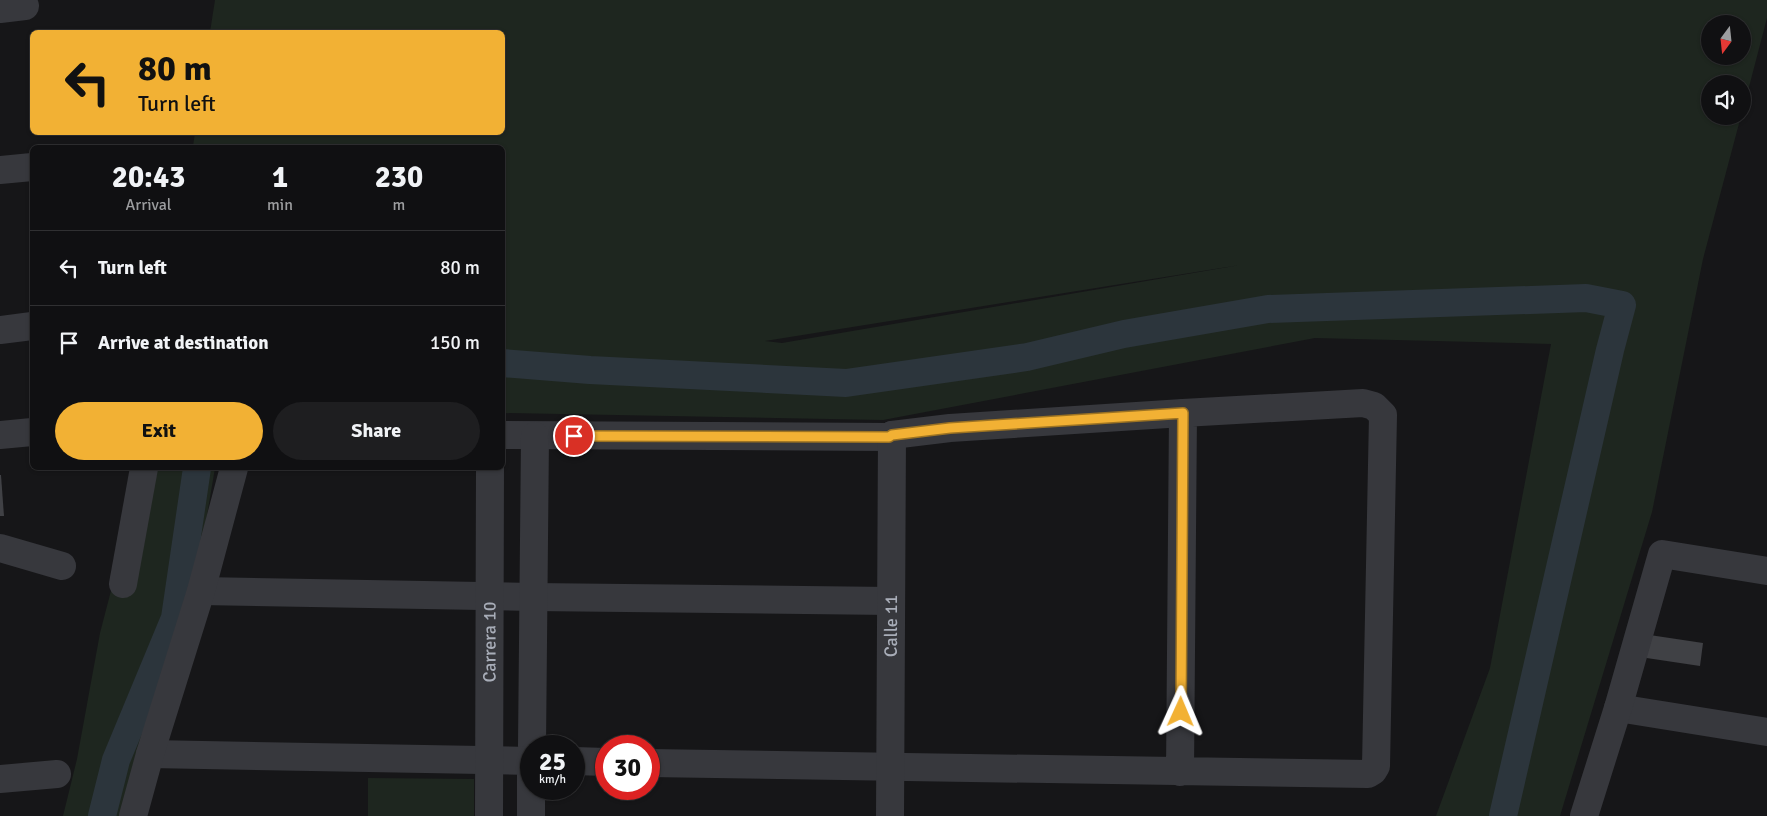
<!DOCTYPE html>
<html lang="en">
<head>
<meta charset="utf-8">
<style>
	body { margin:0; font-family:Signika,sans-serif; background:#1e1e20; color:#f1f3f6; height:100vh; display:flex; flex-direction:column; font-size:19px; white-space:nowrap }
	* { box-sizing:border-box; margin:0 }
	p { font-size:16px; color:#9c9d9f }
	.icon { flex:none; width:28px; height:28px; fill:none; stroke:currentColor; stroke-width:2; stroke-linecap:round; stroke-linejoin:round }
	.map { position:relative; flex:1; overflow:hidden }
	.panel { position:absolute; left:30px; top:145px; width:475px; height:325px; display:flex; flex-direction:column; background:#101012; border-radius:8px; box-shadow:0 1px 4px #0004,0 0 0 1px #303032 }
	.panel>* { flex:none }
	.top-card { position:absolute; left:30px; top:30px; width:475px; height:105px; border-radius:8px; box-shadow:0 1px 4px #0004,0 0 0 1px #303032; background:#f2b134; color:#111; overflow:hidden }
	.needle { width:32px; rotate:195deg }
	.fabs { position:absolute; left:1701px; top:15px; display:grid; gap:10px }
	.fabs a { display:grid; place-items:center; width:50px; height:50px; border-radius:50%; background:#101012; box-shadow:0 1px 4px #0004,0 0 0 1px #303032; font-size:25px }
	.speed { position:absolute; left:520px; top:735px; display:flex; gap:10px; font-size:25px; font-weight:700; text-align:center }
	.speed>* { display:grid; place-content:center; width:65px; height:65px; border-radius:50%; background:#101012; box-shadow:0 1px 4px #0004,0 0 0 1px #303032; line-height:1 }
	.speed small { font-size:12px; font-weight:400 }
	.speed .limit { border:8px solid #d22; background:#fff; color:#111 }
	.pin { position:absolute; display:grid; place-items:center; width:42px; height:42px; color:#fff; margin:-21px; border:2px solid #fff; border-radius:50%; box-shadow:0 1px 5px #0007 }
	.me { position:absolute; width:55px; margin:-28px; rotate:1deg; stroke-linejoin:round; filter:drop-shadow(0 0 4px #0008) }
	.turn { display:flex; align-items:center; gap:18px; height:105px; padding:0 25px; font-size:22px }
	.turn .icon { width:65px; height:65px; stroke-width:2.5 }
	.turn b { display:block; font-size:35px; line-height:42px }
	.eta { display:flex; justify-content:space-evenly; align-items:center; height:85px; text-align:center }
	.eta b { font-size:30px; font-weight:800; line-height:35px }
	.action { display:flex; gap:10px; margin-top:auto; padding:10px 25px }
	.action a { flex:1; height:58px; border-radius:30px; background:#f2b134; color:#111; font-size:20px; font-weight:800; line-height:58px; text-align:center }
	.action a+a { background:#1e1e20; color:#f1f3f6 }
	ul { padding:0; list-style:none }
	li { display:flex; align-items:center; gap:15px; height:75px; padding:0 25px; border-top:1px solid #303032 }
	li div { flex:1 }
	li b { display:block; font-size:19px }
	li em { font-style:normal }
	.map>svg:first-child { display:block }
</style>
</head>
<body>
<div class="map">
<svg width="1767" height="816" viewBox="0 0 1767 816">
	<rect width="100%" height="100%" fill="#161618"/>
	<g fill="#1e261f" fill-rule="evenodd">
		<path d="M215,0H1767V18L1743,110L1742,84H1710V116H1741L1703,259L1652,512L1560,816H1436L1490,668L1551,344L1315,338L883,420L503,413L502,148L193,147L195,132H502V32H210ZM1710,24H1742V56H1710ZM1240,265L782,343L765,341Z"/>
		<path d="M134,468H215L192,604L126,816H63L77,759L100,633L119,560Z"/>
		<path d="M368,778L474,779V816H368Z"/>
	</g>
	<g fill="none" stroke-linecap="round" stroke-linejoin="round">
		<g stroke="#2c353c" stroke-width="28">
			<path d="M502,363L590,370L846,383L1027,357L1124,334L1268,309L1586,298L1622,305L1610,350L1503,816"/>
			<path d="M102,816L116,760L175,618L197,468"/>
		</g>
	</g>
	<g fill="#404145">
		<path d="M0,475H1L4,516H0Z"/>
		<path d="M1643,634L1703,643L1700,666L1640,657Z"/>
	</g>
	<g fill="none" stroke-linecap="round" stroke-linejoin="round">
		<g stroke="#37383d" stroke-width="28">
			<path d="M0,9L25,6"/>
			<path d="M0,170L32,167"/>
			<path d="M0,330L32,326"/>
			<path d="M0,435L32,432"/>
			<path d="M502,435L889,437L892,435L950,428L1183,413"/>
			<path d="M0,548L62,566"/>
			<path d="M123,584L144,468"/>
			<path d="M201,591L533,597L891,601"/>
			<path d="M1618,708L1767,732"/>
			<path d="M532,746L535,436"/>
			<path d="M150,754L531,761"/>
			<path d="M574,761L606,762"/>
			<path d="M649,763L1368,774L1373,771L1376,766L1383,415L1374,406L1363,403L1183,413L1180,772"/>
			<path d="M0,779L57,774"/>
			<path d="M133,816L150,754L201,591L234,468"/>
			<path id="s1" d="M489,816L490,468"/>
			<path d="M531,816V775"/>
			<path id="s2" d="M890,816L892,435"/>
			<path d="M1584,816L1618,708L1662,554L1767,571"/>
		</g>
	</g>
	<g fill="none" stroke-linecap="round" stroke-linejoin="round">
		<g stroke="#9d7322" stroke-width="12">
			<path id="route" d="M574,436L889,437L892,435L950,428L1183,413L1181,712"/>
		</g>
		<use href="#route" stroke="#f2b134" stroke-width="9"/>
	</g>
	<g text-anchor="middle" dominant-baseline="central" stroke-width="4" stroke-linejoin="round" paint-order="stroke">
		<g font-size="18" fill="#a8adb8" stroke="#111113">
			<text stroke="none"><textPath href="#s2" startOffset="190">Calle 11</textPath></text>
			<text stroke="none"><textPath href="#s1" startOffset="174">Carrera 10</textPath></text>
		</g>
	</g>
</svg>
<div class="fabs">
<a><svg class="needle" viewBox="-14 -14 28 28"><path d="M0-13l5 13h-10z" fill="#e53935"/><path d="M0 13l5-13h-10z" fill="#9c9d9f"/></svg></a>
<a><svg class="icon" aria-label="sound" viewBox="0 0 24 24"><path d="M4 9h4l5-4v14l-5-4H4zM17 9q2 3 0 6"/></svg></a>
</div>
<div class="speed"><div>25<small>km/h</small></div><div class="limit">30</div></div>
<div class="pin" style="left:574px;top:436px;background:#d93025"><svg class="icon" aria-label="arrive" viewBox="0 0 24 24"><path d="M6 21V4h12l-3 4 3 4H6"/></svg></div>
<svg class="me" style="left:1181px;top:712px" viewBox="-20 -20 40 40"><path d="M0-17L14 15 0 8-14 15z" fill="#f2b134" stroke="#fff" stroke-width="4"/></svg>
<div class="top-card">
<div class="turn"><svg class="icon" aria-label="left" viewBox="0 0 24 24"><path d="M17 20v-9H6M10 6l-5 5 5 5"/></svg><div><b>80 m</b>Turn left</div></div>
</div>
<section class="panel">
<div class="eta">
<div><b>20:43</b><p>Arrival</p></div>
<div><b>1</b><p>min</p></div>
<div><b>230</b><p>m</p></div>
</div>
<ul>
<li><svg class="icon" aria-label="left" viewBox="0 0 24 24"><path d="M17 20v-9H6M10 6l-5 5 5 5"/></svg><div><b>Turn left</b></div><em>80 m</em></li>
<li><svg class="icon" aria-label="arrive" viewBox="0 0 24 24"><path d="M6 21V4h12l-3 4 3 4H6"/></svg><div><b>Arrive at destination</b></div><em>150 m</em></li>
</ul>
<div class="action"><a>Exit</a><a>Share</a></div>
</section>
</div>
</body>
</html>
